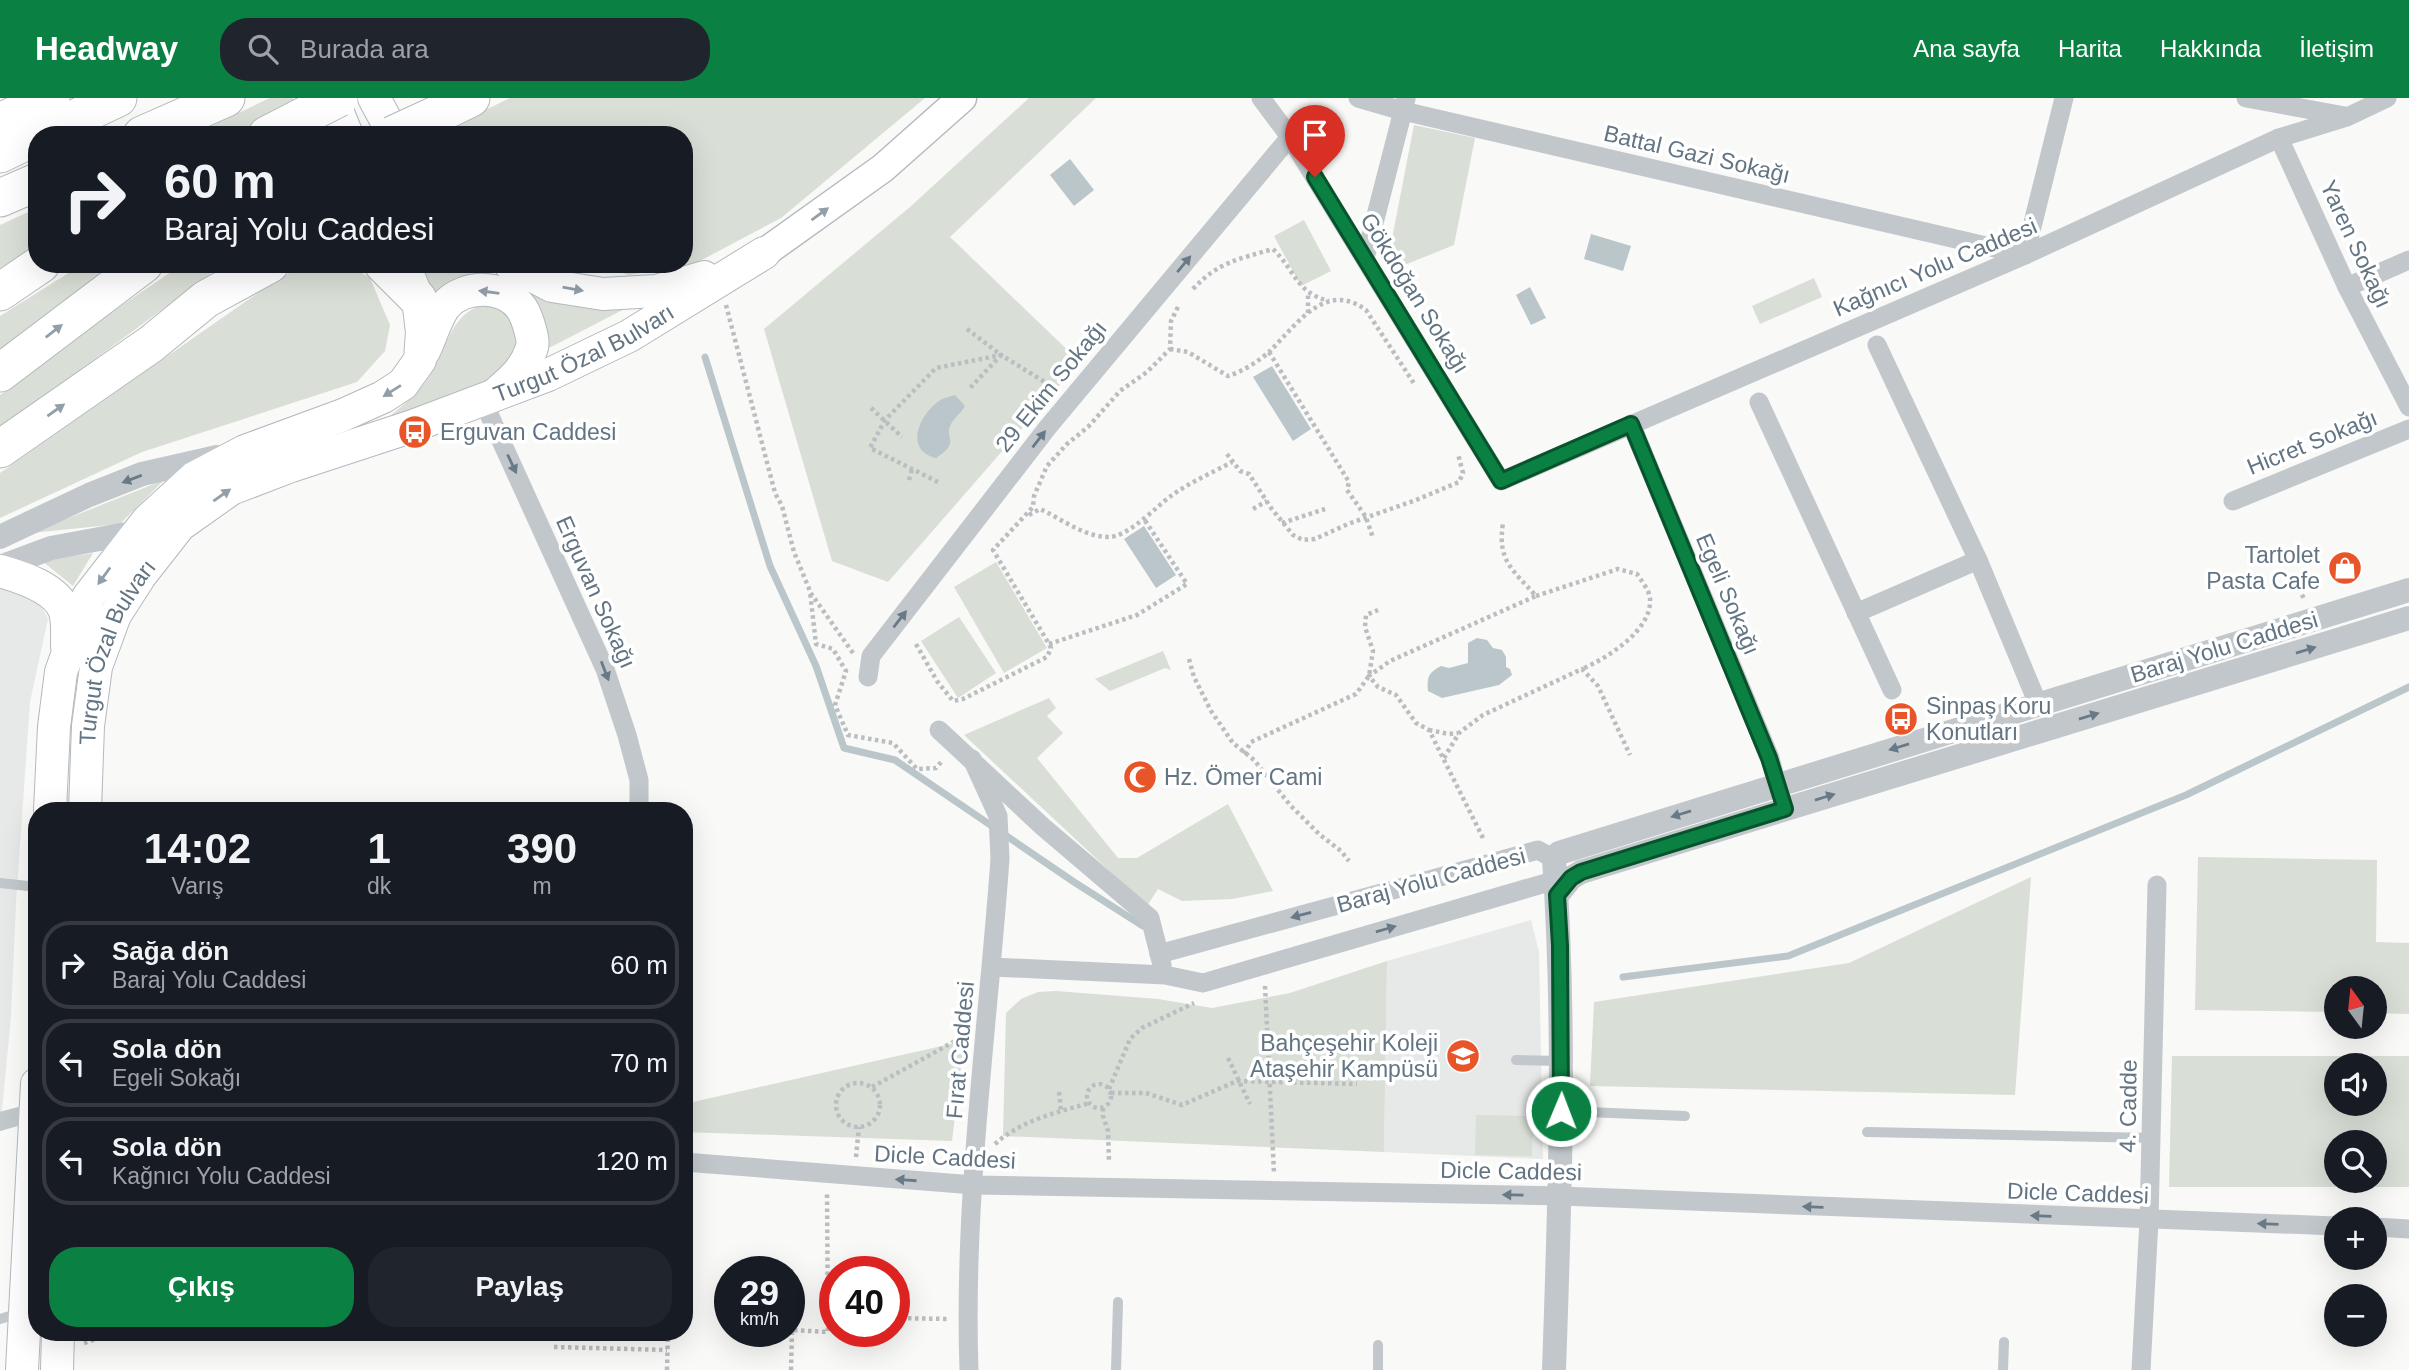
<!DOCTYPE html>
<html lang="tr">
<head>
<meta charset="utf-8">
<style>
	body { margin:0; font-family:Arial,sans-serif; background:#20242c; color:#f1f3f6; height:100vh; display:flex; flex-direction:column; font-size:26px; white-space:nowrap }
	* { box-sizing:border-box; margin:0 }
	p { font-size:23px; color:#9ea1a6 }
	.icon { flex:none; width:38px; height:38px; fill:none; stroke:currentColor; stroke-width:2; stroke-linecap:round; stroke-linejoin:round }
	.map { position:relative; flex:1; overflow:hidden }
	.sheet { position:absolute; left:28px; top:704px; width:665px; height:539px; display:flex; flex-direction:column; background:#171b24; border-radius:28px; box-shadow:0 7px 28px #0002 }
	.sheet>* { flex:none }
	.hud { position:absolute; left:28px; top:28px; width:665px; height:147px; border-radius:28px; box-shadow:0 7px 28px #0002; background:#171b24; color:#f1f3f6; overflow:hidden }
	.needle { width:46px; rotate:345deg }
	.buttons { position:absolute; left:2324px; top:878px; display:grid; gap:14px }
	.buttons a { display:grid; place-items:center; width:63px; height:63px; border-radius:50%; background:#171b24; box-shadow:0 7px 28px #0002; font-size:35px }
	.speed { position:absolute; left:714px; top:1158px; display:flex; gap:14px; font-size:35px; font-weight:700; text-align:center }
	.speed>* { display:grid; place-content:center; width:91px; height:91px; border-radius:50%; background:#171b24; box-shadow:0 7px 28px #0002; line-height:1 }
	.speed small { font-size:18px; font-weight:400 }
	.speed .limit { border:10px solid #d22; background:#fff; color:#111 }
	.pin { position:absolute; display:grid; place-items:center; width:60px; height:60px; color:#fff; margin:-72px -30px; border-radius:50% 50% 50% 0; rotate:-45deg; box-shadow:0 0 7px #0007 }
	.pin .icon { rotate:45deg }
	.me { position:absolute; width:77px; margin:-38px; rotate:1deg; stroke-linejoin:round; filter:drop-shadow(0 0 5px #0008) }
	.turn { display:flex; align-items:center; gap:24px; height:147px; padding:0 21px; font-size:32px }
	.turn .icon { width:91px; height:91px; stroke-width:2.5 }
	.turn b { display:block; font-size:49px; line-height:60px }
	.eta { display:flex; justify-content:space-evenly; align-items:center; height:119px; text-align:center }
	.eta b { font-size:42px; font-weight:800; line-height:49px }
	.button { display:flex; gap:14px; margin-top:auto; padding:14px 21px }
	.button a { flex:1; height:80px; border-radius:28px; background:#0b8043; color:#fff; font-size:28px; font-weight:800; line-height:80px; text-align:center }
	.button a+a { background:#20242c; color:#f1f3f6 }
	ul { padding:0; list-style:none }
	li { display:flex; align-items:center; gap:21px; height:88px; margin:0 14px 10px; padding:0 7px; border:4px solid #363941; border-radius:28px }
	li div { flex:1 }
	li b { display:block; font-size:26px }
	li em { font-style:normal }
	header { display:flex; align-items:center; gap:42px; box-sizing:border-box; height:98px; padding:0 35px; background:#0b8043; color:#fff }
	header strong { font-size:33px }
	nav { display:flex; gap:38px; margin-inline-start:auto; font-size:24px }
	.search { width:490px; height:63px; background:#20242c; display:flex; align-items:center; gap:18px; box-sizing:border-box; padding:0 24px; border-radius:28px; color:#9ea1a6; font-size:26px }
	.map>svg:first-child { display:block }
</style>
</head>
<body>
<header>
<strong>Headway</strong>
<div class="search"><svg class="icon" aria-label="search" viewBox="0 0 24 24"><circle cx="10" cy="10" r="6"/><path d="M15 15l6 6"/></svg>Burada ara</div>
<nav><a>Ana sayfa</a><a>Harita</a><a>Hakkında</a><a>İletişim</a></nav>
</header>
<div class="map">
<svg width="2409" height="1272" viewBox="0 0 2409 1272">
	<rect width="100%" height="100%" fill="#f9f9f7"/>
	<g fill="#e7e8e8">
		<path d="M2,488L39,503L48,521L30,604L16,805L11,919L0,1033V489Z"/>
		<path d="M1531,822L1539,854L1543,1061L1384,1054L1387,863Z"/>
	</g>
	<g fill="#d9ded6" fill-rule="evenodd">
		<path d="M270,0H293L294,5L236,37H192Z"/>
		<path d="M510,0H925L781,120L696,165L629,177L590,166H684V37H434Z"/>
		<path d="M1029,0H1096L950,139L1080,264L888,484L832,463L764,231L910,109Z"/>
		<path d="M1414,27L1475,40L1454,147L1402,168L1391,146Z"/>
		<path d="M37,110V148L0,173V127Z"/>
		<path d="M1304,122L1331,173L1301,188L1274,138Z"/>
		<path d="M83,166H124L0,254V218Z"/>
		<path d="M183,166H226L213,174L0,331V297L75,239Z"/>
		<path d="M304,166H347L370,180L390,227L385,253L357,284L142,354L0,420V375L268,188Z"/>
		<path d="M421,166H478L487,173L525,192L642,202L547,251L530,204L435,203Z"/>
		<path d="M1814,180L1822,199L1760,226L1752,208Z"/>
		<path d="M483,207L502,213L516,225L519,258L481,293L388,320C402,308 416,297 427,282C445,256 449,216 483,207Z"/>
		<path d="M164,382L120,426L31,435Z"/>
		<path d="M93,455L73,488L41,462L88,456Z"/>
		<path d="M996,464L1047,550L1004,575L954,489Z"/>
		<path d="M959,519L996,575L958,600L921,543Z"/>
		<path d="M1163,553L1171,572L1165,570L1110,593L1095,581Z"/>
		<path d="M1049,600L1056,610L1047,618L1063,635L1037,660L1118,760H1137L1228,706L1273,793L1232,801L1182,803L1158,791L1147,808L964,637Z"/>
		<path d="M2198,759L2377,762L2376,844L2409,845V916L2375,915V891H2336V914L2195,912Z"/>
		<path d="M2031,779L2015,997L1590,988L1594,904L1849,865Z"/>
		<path d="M1387,863L1384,1054L1003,1038L1006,915L1021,901L1038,894L1056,893L1158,901L1212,910L1290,895Z"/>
		<path d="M964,943L952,1043L684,1034V1006Z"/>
		<path d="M2172,958H2409V1089H2169ZM2336,968H2375V1006H2336ZM2336,1045H2375V1083H2336Z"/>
		<path d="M1476,1017L1533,1018L1532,1058L1475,1057Z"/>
	</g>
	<g fill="#bac6ca">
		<path d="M1070,61L1094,92L1074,108L1050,77Z"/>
		<path d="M1591,136L1631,148L1623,173L1584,161Z"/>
		<path d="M1530,189L1546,220L1531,227L1516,197Z"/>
		<path d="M1272,268L1311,331L1293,343L1253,279Z"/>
		<path d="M955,297L965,308C961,315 954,320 951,326C943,341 962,343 936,360C904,352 919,317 939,303C943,300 949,299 955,297Z"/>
		<path d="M1144,428L1176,477L1156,490L1124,441Z"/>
		<path d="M1477,540L1487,542L1493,550L1502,552L1506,559V569L1510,571L1512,577L1499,587L1442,600L1428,593C1427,579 1428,575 1441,568L1449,570L1468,565V545Z"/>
	</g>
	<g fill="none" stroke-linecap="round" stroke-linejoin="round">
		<g stroke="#bac6ca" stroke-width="7">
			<path d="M705,259L770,468L816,568L844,650L895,662L1074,784L1143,828"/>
			<path d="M1623,879L1788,858L2186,697L2409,589"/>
		</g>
		<g stroke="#b4bbc0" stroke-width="31">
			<path id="secondary" d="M764,155L883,70L962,0"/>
		</g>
		<g stroke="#b3b9be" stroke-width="34">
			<g id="primary">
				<path d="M332,0L347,37"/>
				<path d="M374,0L394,37"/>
				<path d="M510,166L552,188L603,196L656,193L704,179"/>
				<path d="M424,253C431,239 436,220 445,208C464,186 505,186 522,211C526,217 528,224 530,231C532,238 534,246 531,252C525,271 512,282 498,294"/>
				<path d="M0,473C21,479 58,490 65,514C68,524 67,538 67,548"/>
				<path d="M50,712L54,629L61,574L88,499L148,422L194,380L245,353L343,317L383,299L403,286L420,262L422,234L418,201L408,177"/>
				<path id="s1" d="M85,712L88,628L96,569L115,517L140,478L180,427L231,391L291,368L413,328L548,277L629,238L764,155"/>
				<path d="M22,1272L37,986"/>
				<path d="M57,1272L58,1234"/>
			</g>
		</g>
		<g stroke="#b3b8bc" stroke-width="39">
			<g id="motorway">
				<path d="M438,16L471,0"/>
				<path d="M0,24L51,0"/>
				<path d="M40,37L118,0"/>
				<path d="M142,37L226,0"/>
				<path d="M267,37L300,20"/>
				<path d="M0,56L37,38"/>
				<path d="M0,100L37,84"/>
				<path d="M383,166L418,201"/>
				<path d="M0,194L41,166"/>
				<path d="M0,275L144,166"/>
				<path d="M0,351L151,246L206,201L270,166"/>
			</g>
		</g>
		<g stroke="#babec1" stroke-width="4.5" stroke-dasharray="3.5 3.5" stroke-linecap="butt">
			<path d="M1193,191C1218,164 1239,161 1273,151C1295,172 1296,195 1329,203"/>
			<path d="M726,207L775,395L782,408L794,454L810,493"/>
			<path d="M1308,215V196"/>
			<path d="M967,231L1001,257L970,290"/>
			<path d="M1170,251L1188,254L1228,278C1242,274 1261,262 1271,252C1297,226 1326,182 1366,212L1415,287"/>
			<path d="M1269,254L1349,384L1347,392L1366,419L1373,440"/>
			<path d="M871,310L902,339"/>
			<path d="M1227,356L1240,373L1249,376L1271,410L1293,437L1303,442L1315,441L1348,426L1416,402L1459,384L1463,375L1458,356"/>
			<path d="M909,382L912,371"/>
			<path d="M938,384L870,350L885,322L936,270L1001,257L1056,291"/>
			<path d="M1253,411L1267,403"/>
			<path d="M1029,417L1040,411C1062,421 1084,439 1109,439C1128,439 1157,408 1171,398C1190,384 1212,375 1232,364"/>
			<path d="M1282,425L1325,411"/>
			<path d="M2296,484L2304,501"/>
			<path d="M1536,498L1618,471L1637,476C1641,482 1649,492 1650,500C1653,532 1607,560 1582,571"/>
			<path d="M916,546L937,583L953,603L963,601L1047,559L1051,550L1049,546L993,452L1033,409L1034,398L1047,368L1067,346L1088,329L1120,293L1147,274L1170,251L1171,223L1178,209"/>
			<path d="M1049,546L1137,517L1187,486L1144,421"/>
			<path d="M853,555L810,494L816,546L833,551L846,573L835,607L848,637L893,645L917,671L936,670L943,662"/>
			<path d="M1189,561L1194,579L1211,613L1233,645L1254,662L1290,707L1319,736L1341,753L1349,763"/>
			<path d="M1429,632L1449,636L1458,635"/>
			<path d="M1244,656L1251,644L1356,596L1369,578L1373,553L1365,529L1366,517L1378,512"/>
			<path d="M1444,660L1459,635L1483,617L1582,571L1598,588L1630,657"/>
			<path d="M1483,740L1429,632L1416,625L1396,597L1378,589L1369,578L1390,563L1536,498C1513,472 1497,463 1503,425"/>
			<path d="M1265,888L1274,1075"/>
			<path d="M1228,960L1250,1006"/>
			<circle cx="858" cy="1007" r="22"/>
			<circle cx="1099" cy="998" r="12"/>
			<path d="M872,989L966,937"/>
			<path d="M1109,991L1130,941L1142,930L1194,905"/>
			<path d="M1059,994L1061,1013"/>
			<path d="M1111,995H1146L1182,1007L1237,983L1357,986"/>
			<path d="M1103,1010V1018L1108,1033L1109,1064"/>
			<path d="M995,1046C1020,1023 1057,1014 1090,1005"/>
			<path d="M856,1059L859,1029"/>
			<path d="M894,1220L949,1221"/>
			<path d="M84,1245L117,1234"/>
			<path d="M554,1249L667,1252"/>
			<path d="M667,1272L668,1234"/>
			<path d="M791,1272L792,1232L828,1234L827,1093"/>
		</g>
		<g stroke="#c2c7cb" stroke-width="10">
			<path d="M0,785L37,789"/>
			<path d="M1516,962L1561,963"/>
			<path d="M1562,1013L1685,1018"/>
			<path d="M0,1019L30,1011"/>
			<path d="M0,1028L31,1019"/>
			<path d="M1867,1034L2152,1040"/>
			<path d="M0,1221L20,1215"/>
			<path d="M1116,1272L1118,1204"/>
			<path d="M1378,1272V1247"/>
			<path d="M2003,1272L2004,1244"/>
		</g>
		<g stroke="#c2c7cb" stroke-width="19">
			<path d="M1261,0L1290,39L1501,383L2025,157L2279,40L2347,19L2387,0"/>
			<path d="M1358,0L1403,13L2025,157L2064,0"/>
			<path d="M2246,0L2345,18"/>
			<path d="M2279,40L2347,189L2409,309"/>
			<path d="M1365,160L1406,1"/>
			<path d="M2347,189L2409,162"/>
			<path d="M1877,247L1978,462L2038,606"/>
			<path d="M483,303L605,571L627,637L639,682V712"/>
			<path d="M1759,304L1892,592"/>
			<path d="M1631,326L1770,660L1777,686"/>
			<path d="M2233,403L2409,331"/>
			<path d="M1856,515L1978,462"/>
			<path d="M868,579L871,558L1048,329L1290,39"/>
			<path d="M939,632L1042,728L1150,820L1162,867"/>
			<path d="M1159,856L1538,752L1554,761"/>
			<path d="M992,869L1165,877L1203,885L1556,782"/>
			<path d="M684,1064L974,1087L1561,1098L2336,1128"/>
			<path d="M2375,1129L2409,1131"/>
			<path d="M969,1272C963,1103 988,929 1000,761L998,718L972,661"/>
			<path d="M2141,1272L2149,1122L2157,787"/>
		</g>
		<g stroke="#c2c7cb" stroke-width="24">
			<path d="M0,439L89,397L142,376L217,359"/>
			<path d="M0,469L51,450L148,432"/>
			<path d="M1557,797L1571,780L1581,774L2409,520"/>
			<path d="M1554,1272C1560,1101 1566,931 1554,761L1559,755L2409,492"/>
		</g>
		<use href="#secondary" stroke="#fff" stroke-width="28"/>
		<use href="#primary" stroke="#fff" stroke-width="32"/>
		<use href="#motorway" stroke="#fff" stroke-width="37"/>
		<g stroke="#b3b8bc" stroke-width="39" stroke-linecap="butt">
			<g id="motorway-bridge">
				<path d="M300,20L339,0"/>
				<path d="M392,37L438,16"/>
			</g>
		</g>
		<use href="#motorway-bridge" stroke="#fff" stroke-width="37"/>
	</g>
	<defs><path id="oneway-solid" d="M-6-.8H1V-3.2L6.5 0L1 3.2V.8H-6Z" transform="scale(1.75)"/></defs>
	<g fill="#929ea8">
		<use href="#oneway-solid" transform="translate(820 116) rotate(-36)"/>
		<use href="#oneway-solid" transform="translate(573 191) rotate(10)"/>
		<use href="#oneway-solid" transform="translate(489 194) rotate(-172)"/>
		<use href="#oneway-solid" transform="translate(54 233) rotate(-38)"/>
		<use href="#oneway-solid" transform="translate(392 293) rotate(148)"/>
		<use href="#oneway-solid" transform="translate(56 312) rotate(-35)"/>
		<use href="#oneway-solid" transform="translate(222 397) rotate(-35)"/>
		<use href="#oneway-solid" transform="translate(104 478) rotate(126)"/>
	</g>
	<g fill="#687987">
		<use href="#oneway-solid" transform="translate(1184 166) rotate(-50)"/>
		<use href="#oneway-solid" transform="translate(1039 341) rotate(-52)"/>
		<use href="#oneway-solid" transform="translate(512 366) rotate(65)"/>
		<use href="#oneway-solid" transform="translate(132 381) rotate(159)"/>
		<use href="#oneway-solid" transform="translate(900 521) rotate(-52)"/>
		<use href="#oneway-solid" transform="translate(2306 552) rotate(-17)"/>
		<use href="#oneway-solid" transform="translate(605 573) rotate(69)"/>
		<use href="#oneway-solid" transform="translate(2089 618) rotate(-17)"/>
		<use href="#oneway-solid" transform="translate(1899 649) rotate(163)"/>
		<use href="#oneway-solid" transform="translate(1825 699) rotate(-17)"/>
		<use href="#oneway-solid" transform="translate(1681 716) rotate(163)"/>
		<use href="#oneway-solid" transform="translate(1301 817) rotate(165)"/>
		<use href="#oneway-solid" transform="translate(1386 831) rotate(-16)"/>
		<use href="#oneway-solid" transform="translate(906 1082) rotate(-176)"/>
		<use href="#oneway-solid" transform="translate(1513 1097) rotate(-179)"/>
		<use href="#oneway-solid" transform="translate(1813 1109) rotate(-178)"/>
		<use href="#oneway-solid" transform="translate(2041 1118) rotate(-178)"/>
		<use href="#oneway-solid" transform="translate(2268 1126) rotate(-178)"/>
	</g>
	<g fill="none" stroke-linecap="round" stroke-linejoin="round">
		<g stroke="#07532c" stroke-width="18">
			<path id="route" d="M1315,79L1501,383L1631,326L1769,660L1785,711L1581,774L1571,780L1557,797L1560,848L1561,1013"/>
		</g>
		<use href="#route" stroke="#0b8043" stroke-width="12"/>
	</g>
	<defs>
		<g id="bus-disc" transform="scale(1.75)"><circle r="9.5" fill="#e85528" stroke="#fff"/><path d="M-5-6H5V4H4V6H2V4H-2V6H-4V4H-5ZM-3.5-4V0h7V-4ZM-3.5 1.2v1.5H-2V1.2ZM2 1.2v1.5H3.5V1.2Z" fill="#fff"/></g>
		<g id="shop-disc" transform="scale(1.75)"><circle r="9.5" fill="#e85528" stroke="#fff"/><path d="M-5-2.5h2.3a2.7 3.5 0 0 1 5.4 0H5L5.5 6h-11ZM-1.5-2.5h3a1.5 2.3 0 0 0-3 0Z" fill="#fff"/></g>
		<g id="mosque-disc" transform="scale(1.75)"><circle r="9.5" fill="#e85528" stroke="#fff"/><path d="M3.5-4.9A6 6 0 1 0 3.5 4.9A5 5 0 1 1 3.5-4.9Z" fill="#fff"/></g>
		<g id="school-disc" transform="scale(1.75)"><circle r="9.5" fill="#e85528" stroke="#fff"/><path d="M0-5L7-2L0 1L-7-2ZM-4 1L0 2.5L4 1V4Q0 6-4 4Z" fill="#fff"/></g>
	</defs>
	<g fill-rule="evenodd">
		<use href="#bus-disc" x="415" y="334"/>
		<use href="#shop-disc" x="2345" y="470"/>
		<use href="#bus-disc" x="1901" y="621"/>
		<use href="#mosque-disc" x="1140" y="679"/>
		<use href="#school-disc" x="1463" y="958"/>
	</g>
	<g text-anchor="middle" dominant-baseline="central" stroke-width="7" stroke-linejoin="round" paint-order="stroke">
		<g font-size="23" fill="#637583" stroke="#fff">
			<text transform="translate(1697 56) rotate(13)">Battal Gazi Sokağı</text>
			<text transform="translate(2356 146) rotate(65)">Yaren Sokağı</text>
			<text transform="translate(1935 169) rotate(-23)">Kağnıcı Yolu Caddesi</text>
			<text transform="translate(1415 195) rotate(58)">Gökdoğan Sokağı</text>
			<text stroke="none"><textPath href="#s1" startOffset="751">Turgut Özal Bulvarı</textPath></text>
			<text transform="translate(1051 288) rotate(-51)">29 Ekim Sokağı</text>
			<text transform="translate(2312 344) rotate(-22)">Hicret Sokağı</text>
			<text transform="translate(596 494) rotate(66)">Erguvan Sokağı</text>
			<text transform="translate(1728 496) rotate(67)">Egeli Sokağı</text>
			<text transform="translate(2224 549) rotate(-17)">Baraj Yolu Caddesi</text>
			<text stroke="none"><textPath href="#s1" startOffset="164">Turgut Özal Bulvarı</textPath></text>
			<text transform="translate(1431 782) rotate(-15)">Baraj Yolu Caddesi</text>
			<text transform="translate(960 952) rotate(-85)">Fırat Caddesi</text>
			<text transform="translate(2128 1008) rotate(-89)">4. Cadde</text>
			<text transform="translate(945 1059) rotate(3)">Dicle Caddesi</text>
			<text transform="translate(1511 1073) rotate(1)">Dicle Caddesi</text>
			<text transform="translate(2078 1095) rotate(2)">Dicle Caddesi</text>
		</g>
		<g font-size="23" fill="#637583" stroke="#fff" text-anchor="start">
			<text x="440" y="334">Erguvan Caddesi</text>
			<text x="2320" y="457" text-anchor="end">Tartolet<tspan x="2320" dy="26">Pasta Cafe</tspan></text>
			<text x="1926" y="608">Sinpaş Koru<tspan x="1926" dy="26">Konutları</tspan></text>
			<text x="1164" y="679">Hz. Ömer Cami</text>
			<text x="1438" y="945" text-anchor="end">Bahçeşehir Koleji<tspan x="1438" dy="26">Ataşehir Kampüsü</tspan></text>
		</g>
	</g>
</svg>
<div class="buttons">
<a><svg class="needle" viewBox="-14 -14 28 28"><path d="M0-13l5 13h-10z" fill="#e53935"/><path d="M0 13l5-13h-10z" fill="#9ea1a6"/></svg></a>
<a><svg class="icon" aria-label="sound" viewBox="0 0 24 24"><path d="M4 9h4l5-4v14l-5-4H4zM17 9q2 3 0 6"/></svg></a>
<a><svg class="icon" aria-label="search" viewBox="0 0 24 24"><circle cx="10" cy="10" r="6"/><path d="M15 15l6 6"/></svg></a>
<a>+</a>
<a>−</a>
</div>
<div class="speed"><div>29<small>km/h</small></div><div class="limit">40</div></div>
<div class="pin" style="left:1315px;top:79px;background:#d93025"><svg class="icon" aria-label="arrive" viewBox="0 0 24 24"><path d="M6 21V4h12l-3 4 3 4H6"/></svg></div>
<svg class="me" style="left:1561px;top:1013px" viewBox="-20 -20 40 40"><circle r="17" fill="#0b8043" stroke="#fff" stroke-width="3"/><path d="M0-11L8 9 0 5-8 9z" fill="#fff"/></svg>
<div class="hud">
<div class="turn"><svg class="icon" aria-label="right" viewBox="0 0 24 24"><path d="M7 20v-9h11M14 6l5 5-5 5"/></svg><div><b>60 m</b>Baraj Yolu Caddesi</div></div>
</div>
<section class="sheet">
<div class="eta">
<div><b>14:02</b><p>Varış</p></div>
<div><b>1</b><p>dk</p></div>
<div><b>390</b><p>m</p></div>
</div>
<ul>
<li><svg class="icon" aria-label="right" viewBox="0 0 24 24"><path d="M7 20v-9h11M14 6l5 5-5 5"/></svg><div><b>Sağa dön</b><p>Baraj Yolu Caddesi</p></div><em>60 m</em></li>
<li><svg class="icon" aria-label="left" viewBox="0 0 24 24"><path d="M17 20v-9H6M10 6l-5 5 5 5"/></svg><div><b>Sola dön</b><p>Egeli Sokağı</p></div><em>70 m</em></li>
<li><svg class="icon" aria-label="left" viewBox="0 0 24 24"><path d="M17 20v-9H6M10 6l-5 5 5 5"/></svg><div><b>Sola dön</b><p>Kağnıcı Yolu Caddesi</p></div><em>120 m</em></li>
</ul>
<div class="button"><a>Çıkış</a><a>Paylaş</a></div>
</section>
</div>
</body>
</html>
